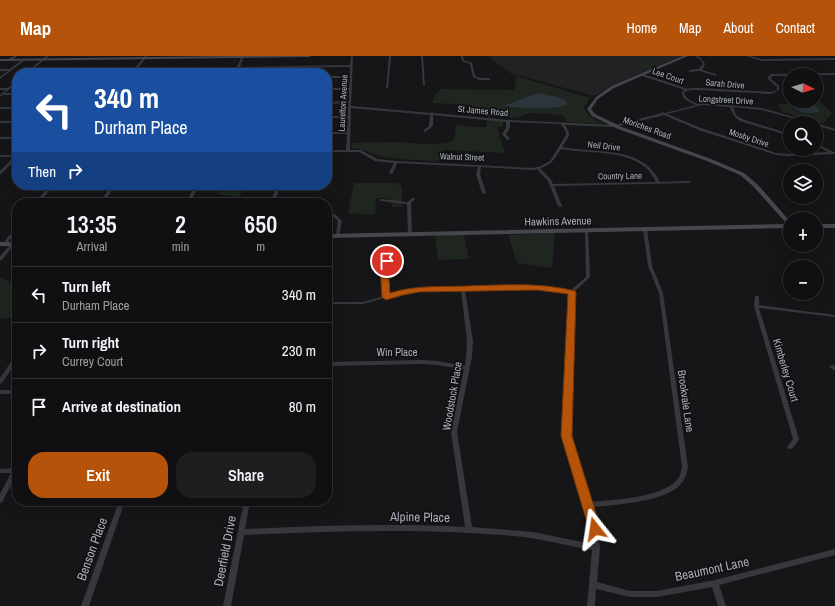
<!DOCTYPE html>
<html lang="en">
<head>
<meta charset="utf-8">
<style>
	body { margin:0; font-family:"Archivo Narrow",sans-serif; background:#1e1e20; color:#f1f3f6; height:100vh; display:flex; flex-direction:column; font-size:15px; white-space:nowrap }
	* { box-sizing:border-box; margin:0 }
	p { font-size:13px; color:#9c9d9f }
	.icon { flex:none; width:22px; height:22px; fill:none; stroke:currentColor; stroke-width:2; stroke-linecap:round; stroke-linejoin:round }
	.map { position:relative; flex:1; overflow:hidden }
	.drawer { position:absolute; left:12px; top:142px; width:320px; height:308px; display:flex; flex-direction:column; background:#101012; border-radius:16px; box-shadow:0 4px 16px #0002,0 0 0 1px #303032 }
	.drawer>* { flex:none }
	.banner { position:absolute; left:12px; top:12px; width:320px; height:122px; border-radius:16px; box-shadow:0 4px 16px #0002,0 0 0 1px #303032; background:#1a4fa0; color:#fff; overflow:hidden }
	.needle { width:26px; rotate:95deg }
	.buttons { position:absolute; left:783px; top:12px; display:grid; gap:8px }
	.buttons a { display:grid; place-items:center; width:40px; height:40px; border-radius:50%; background:#101012; box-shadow:0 4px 16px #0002,0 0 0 1px #303032; font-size:20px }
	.pin { position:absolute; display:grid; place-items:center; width:34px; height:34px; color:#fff; margin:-17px; border:2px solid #fff; border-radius:50%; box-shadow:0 1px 4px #0007 }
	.me { position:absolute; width:44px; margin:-22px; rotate:345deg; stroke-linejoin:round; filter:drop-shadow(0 0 3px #0008) }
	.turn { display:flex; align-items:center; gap:14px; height:84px; padding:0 16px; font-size:18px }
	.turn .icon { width:52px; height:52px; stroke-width:2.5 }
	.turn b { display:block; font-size:28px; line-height:34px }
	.then { display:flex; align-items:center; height:38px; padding:0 16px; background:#0003; gap:8px; font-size:15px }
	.eta { display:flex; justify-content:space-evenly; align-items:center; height:68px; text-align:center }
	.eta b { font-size:24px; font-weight:600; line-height:28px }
	.primary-button { display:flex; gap:8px; margin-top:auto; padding:8px 16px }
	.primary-button a { flex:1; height:46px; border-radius:16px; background:#b45309; color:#fff; font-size:16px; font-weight:600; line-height:46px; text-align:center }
	.primary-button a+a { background:#1e1e20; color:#f1f3f6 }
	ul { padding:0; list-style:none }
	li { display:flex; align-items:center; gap:12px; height:56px; padding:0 16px; border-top:1px solid #303032 }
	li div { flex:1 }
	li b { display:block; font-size:15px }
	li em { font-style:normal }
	header { display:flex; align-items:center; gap:24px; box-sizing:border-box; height:56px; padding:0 20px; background:#b45309; color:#fff }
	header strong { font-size:19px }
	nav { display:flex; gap:22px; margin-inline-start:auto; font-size:14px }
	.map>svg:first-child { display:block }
</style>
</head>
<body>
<header>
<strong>Map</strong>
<nav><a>Home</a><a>Map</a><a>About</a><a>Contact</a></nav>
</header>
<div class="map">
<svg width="835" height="550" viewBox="0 0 835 550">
	<rect width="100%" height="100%" fill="#161618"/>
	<path fill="#222225" d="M488,0H683L594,40L510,17Z"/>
	<g fill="#1e261f">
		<path d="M641,1L662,6L644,14L623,9Z"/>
		<path d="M516,20L590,42L584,51C589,62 593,63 605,68L567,66L563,59L529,57L517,62L488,61C478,45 449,49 432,47L434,40L441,33L514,34Z"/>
		<path d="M816,42L832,57L823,68L782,56L778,49L800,45V48L794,51L797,55L813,58L819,53L809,45H816Z"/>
		<path d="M487,64L503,65V71H497L505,97L444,94L440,104L436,105C419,104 401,104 385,101C373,98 364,93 352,92V87C367,86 381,86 396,86C411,86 441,92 454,84L456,68L471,71H486Z"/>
		<path d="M354,127H397L402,131V151H393L388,142H380L376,143L375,157L372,159L348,157Z"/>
		<path d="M221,129H246L239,141L217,138Z"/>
		<path d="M555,177L552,212L517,207L508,179Z"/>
		<path d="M435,179H464L469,203L438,204Z"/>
		<path d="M0,221L14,227L17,224V262H0Z"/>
	</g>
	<g fill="#2c353c">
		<path d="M538,37L558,41L566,45L567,49C546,55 524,52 503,50Z"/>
		<path d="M800,45H809L819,53V56C811,58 800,58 794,51L800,48Z"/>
	</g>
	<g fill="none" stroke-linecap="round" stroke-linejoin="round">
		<g fill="#37383d" fill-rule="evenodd">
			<path d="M14,0H17L11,5H9V3Z"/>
			<path d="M46,0H49L33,13L135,12L145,0H147L138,12L237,11L242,0H244L240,11L350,9L351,0H353L351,50L431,57L432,56L433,57L508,64L615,69L662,57V56L665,57L696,49C690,46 682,44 682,36L685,34L642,20V18H643L688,33L690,32H699L771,36L777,34V31L767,22L771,18L835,17V19L773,20L770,22L779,30V34L771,38L699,34H690L684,36C685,44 693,45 698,48L702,47L762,52L815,67H810L762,54L733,51L736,59L742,63L790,78V80L740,65L734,60L730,51L702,49L667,58L701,72L776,97L788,98L828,96L816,89V87L833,96H835V98L788,100L776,99L699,74L664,59L615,71L565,69C572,80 569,80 562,91C589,97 627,91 649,111C653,115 657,120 660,126L689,125L691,126L689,127L554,130L562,150L560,151L558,150L548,125L537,113L533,114L481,111L480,118L486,137L484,138L482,137L476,118L478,111L397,107L393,117L391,118L389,117L394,107L375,105L359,96H327V94H346L347,78H327V76H347L348,62H327V60H348V50L349,47L327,48V46L349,45V34H327V32H349L350,22H327V20H350V11L239,12L237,17H235L237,12L136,13L133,17H131L134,13L31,15L29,17H26ZM351,52L430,59L429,70L424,74L423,75L425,76L433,70V59L506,66V72L502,78L507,84H508L510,83L506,78L510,72V66L561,68L566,76V79L550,105L541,110L533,112L396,105L377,103L361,94H350ZM561,93C588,98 622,93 645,111C650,115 653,121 656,126L553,128L551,124L540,112C552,109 555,102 561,93Z"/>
			<path d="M389,0H391L388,32L387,33L386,32Z"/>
			<path d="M421,0H423L425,29L424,30L423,29Z"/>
			<path d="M461,0H463L464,4L472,7L475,20L480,22H489L490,23V24H480L473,21L470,8L462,5Z"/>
			<path d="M694,0C699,0 703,3 705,8L702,14L716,18V20L700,15L689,16L690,14L699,13L703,8L701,4Z"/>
			<path d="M746,0H750L762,3L835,2V4L762,5Z"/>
			<path d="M23,3L25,4L0,23V21L8,15H0V13H10Z"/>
			<path d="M16,25H17V27L5,37H17V39H3L0,41V39L6,34H0V32H8Z"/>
			<rect x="0" y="51" width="17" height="2"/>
			<rect x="0" y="65" width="17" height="2"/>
			<path d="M816,67L835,73V75L816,69Z"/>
			<rect x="0" y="81" width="17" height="2"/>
			<path d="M0,99H17V102L1,118H0V115L14,101H0Z"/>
			<path d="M50,129H54L39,147H35Z"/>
			<path d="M111,129H115L104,147H100Z"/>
			<path d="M195,129H199L190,147H186Z"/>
			<path d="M277,129H281L274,147H270Z"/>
			<path d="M412,142H414L415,143L411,147L412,177L410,178L408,177L407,148L381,145L379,144L381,143L408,146Z"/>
			<path d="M327,156L336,159L342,165L339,180H338L336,179L338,165L334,161L327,158Z"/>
			<path d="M16,171H17V175L6,188H4V186Z"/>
			<path d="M644,172H646L647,173L652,210L663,237L688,411C687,417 685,423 681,428C665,446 615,449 592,451L598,473L600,492L597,526L630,535H657L715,524L835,493V499L719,529L726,550H718L712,531L657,541H630L596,533L595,550H587L592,494C569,490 547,484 524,481C506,479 487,478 469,477C394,473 319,476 244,479L231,550H223L244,445H250L245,473C318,470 392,467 465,471L451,376L464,313L437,309L423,308L327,310V306L423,304L437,305L465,310L466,301L467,285L461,234L419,235L402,237L363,248H327V246H363L384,240L382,210L385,204H389V205L386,210L388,238L402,235L419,233L525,230L571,234L586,221L585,174L587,173H588L590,221L574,236L570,380L590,446C613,444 659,442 676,425C680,421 681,416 682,411L659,237L648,210L643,173ZM525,232L570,237L564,380L592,473V488L533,476L472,471L457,376L472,301L473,285L465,234Z"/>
			<path d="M12,187H14L15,188L2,204H0V200Z"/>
			<path d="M755,240H759V249L835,259V261L759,252L799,383C797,387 793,394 788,393L787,391L793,383L754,250Z"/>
			<path d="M17,299V305L2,327L0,328V322L15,300Z"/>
			<path d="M832,309L835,310V315L829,311Z"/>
			<rect x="0" y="334" width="17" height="4"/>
			<path d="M17,412V418L2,446L0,447V438L11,417H0V413Z"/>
			<path d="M119,445H125L89,550H81Z"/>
		</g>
		<g fill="#45474d" fill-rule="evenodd">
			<path d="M229,0H311L309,1L0,5V3Z"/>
			<path d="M683,0H688L614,32L598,43L591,53L595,58L622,71L711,103L744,117L757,128L790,165V172L327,182V178L787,168L753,130L740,119L707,105L618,73L592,60L587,53L596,41L612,30Z"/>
			<rect x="816" y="168" width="19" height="4"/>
			<rect x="0" y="186" width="17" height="4"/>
		</g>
	</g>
	<path fill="#b45309" stroke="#753606" d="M387,202L391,205L388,210L390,237C415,229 441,231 467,230C503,229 540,226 575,235L576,236L572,380L601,473L599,477L595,478L590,477L589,473L561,380L568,238L537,234L419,236L403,239L386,244L382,241L380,210L384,203Z"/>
	<g text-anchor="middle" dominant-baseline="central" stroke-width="3.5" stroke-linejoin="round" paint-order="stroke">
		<g font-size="9" fill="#a8adb8" stroke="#111113">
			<text transform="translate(668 20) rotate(19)">Lee Court</text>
			<text transform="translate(725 28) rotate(5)">Sarah Drive</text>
			<text transform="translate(726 44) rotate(3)">Longstreet Drive</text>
			<text transform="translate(343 47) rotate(-87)">Laurelton Avenue</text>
			<text transform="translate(483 55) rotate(5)">St James Road</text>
			<text transform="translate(647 72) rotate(20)">Moriches Road</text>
			<text transform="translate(749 82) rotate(18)">Mosby Drive</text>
			<text transform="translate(604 90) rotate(6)">Neil Drive</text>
			<text transform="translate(462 101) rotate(2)">Walnut Street</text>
			<text transform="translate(620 120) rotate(-1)">Country Lane</text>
		</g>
		<g font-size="11" fill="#a8adb8" stroke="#111113">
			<text transform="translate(558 165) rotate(-1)">Hawkins Avenue</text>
			<text x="397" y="296">Win Place</text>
			<text transform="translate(786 314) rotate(73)">Kimberley Court</text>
			<text transform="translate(452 340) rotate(-80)">Woodstock Place</text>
			<text transform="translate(686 345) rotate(82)">Brookvale Lane</text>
		</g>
		<g font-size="13" fill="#a8adb8" stroke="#111113">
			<text transform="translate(420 461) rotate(1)">Alpine Place</text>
			<text transform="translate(92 493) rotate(-70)">Benson Place</text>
			<text transform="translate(225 495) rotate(-79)">Deerfield Drive</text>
			<text transform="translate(712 513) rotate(-12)">Beaumont Lane</text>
		</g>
	</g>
</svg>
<div class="buttons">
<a><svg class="needle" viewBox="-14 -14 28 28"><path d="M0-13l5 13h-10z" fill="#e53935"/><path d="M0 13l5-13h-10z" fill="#9c9d9f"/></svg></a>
<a><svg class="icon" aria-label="search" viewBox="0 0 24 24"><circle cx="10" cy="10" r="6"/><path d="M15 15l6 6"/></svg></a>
<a><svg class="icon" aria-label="layers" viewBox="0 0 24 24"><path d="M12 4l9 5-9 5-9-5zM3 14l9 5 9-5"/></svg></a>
<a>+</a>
<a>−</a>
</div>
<div class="pin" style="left:387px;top:205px;background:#d93025"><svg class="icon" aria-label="arrive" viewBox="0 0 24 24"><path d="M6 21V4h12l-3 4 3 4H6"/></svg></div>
<svg class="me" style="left:595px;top:473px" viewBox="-20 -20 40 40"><path d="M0-17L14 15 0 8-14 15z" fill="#b45309" stroke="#fff" stroke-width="4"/></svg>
<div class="banner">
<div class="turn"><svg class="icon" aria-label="left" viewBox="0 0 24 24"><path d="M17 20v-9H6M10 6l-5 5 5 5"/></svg><div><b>340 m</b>Durham Place</div></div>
<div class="then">Then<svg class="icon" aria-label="right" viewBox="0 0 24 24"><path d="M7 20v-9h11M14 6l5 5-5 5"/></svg></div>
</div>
<section class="drawer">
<div class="eta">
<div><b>13:35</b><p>Arrival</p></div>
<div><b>2</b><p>min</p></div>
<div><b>650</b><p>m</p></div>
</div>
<ul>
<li><svg class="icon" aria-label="left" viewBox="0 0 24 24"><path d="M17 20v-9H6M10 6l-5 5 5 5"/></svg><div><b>Turn left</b><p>Durham Place</p></div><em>340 m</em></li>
<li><svg class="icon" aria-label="right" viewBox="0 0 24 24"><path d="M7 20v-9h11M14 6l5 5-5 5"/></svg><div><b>Turn right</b><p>Currey Court</p></div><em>230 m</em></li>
<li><svg class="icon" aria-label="arrive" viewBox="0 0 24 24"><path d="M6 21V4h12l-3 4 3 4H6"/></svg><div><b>Arrive at destination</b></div><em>80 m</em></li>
</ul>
<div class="primary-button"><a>Exit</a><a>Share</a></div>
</section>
</div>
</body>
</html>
